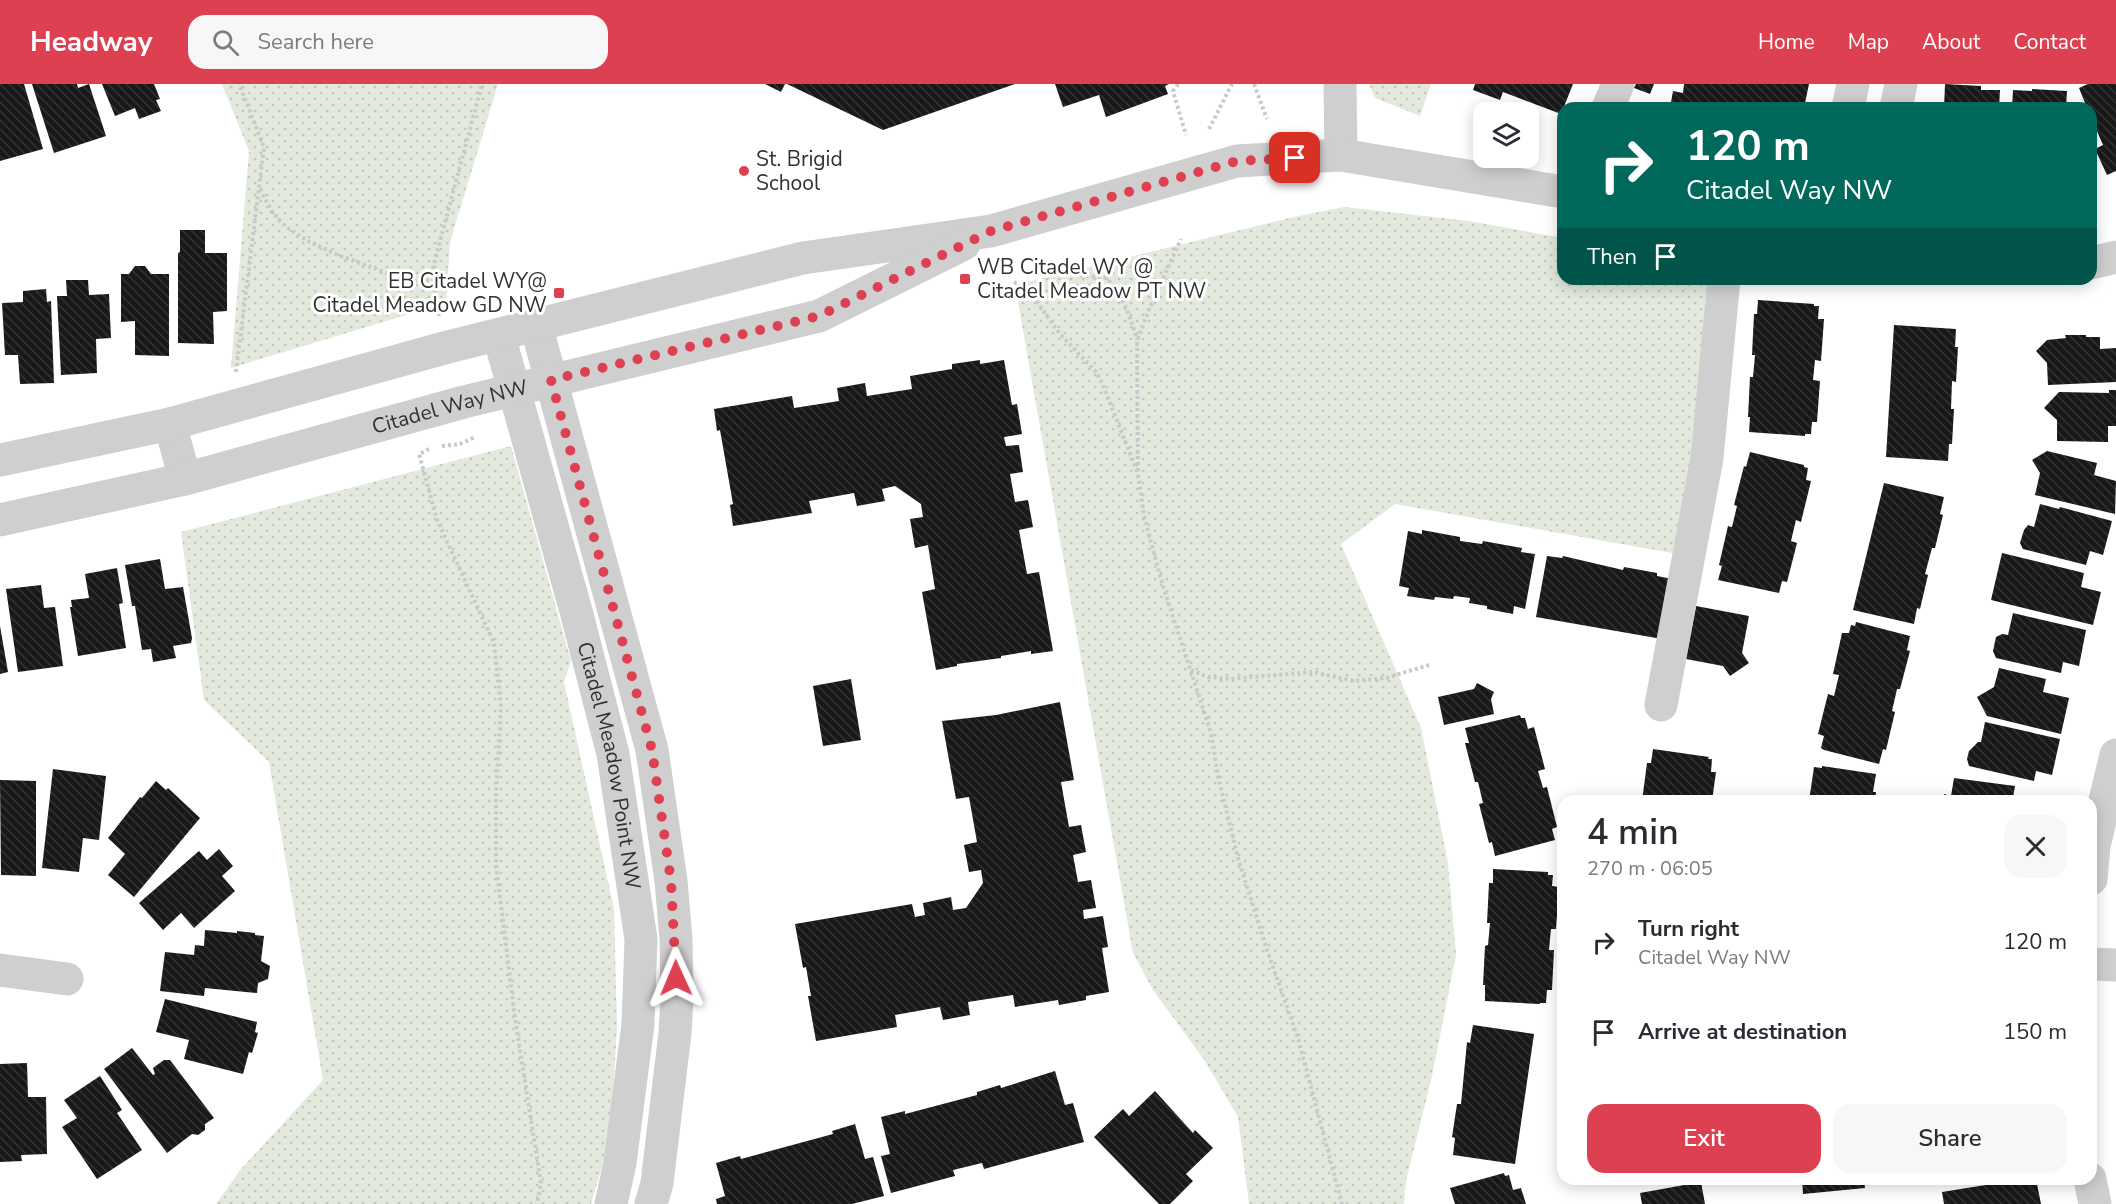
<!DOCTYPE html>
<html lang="en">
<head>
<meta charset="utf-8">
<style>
	body { margin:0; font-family:"Nunito Sans",sans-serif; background:#f7f7f7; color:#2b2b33; height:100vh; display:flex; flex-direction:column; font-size:22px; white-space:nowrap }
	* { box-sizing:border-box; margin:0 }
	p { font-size:20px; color:#7c7c81 }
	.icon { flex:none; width:33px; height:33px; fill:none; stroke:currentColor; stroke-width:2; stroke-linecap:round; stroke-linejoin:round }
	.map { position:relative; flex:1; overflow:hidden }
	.drawer { position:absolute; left:1557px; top:711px; width:540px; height:390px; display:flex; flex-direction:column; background:#fff; border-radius:18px; box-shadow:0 3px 15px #0003 }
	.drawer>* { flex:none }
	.guide { position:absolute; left:1557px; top:18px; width:540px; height:183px; border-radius:18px; box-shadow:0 3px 15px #0003; background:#00695c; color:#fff; overflow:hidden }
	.fabs { position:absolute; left:1473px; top:18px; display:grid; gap:12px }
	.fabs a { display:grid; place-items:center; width:66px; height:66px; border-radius:12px; background:#fff; box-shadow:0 3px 15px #0003; font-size:30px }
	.pin { position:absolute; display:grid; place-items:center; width:51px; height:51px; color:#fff; margin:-26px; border-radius:12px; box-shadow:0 3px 9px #0006 }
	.me { position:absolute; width:66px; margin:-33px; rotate:359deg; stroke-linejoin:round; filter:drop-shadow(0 0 4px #0008) }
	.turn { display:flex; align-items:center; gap:21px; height:126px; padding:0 30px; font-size:27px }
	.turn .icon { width:78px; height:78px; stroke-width:2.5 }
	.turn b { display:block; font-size:42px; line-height:51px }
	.then { display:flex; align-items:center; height:57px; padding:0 30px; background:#0003; gap:12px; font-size:22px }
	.round { display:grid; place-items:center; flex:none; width:63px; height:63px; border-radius:18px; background:#f7f7f7 }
	.head { display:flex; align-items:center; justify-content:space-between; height:102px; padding:0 30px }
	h1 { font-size:36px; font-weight:600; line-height:45px }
	.primary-button { display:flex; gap:12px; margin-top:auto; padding:12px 30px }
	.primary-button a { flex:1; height:69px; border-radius:18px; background:#dd4151; color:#fff; font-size:24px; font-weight:600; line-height:69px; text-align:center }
	.primary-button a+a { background:#f7f7f7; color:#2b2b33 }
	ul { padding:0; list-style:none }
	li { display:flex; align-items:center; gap:18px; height:90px; padding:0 30px }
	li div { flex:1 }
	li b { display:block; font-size:22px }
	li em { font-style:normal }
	header { display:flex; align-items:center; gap:36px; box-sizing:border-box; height:84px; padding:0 30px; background:#dd4151; color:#fff }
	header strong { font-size:28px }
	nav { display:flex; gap:33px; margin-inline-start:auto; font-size:21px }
	.search { width:420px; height:54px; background:#f7f7f7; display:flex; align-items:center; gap:15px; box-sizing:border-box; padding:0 21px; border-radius:18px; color:#7c7c81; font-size:22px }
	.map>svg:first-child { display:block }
</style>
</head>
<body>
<header>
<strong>Headway</strong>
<div class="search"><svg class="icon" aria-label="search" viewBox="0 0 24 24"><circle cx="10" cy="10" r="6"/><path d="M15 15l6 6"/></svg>Search here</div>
<nav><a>Home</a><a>Map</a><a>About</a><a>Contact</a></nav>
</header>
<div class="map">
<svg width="2116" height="1120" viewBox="0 0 2116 1120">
	<defs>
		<pattern id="park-dots" width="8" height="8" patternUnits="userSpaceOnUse" patternTransform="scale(1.5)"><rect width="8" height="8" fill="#e3e9dc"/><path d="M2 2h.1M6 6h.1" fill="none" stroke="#c3c8bd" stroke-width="1.8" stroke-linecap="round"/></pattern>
		<pattern id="building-back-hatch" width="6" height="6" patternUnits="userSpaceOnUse" patternTransform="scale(1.5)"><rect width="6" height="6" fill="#191919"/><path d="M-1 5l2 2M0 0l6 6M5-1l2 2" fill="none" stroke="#323232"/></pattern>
	</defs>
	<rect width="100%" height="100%" fill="#fff"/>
	<g fill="url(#park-dots)">
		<path d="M222,0H498L450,158L446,219L231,284L249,67Z"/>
		<path d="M1369,0H1431L1420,32L1375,14Z"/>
		<path d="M1344,123L1469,137L1563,154V195H1707L1695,380L1678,470L1395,420L1341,460L1421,644L1448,779L1456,871L1432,992L1406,1097L1404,1120H1249L1238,1033L1205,977L1153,906L1133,869L1015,201L1294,133Z"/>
		<path d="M511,362L571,577L564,598L614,825L617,943L613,1010L604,1076L591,1120H216L241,1085L323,996L269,678L204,616L181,448Z"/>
	</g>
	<g fill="url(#building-back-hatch)">
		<path d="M0,0H24L43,65L0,77Z"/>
		<path d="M32,0H77L78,4L89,0L106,52L54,69Z"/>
		<path d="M102,0H154L160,15L156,16L161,27L139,35L135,24L115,32Z"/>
		<path d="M765,0H785L781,8Z"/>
		<path d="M787,0H1015L883,46Z"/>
		<path d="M1055,0H1169L1165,2L1168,10L1106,33L1099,11L1063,23Z"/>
		<path d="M1475,0H1573L1561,30L1503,8L1500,16L1473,6Z"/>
		<path d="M1636,0H1654L1650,10L1634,4Z"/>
		<path d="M1684,0H1809L1804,24H1670L1673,7L1683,9Z"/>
		<path d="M1945,0L1981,2V6H2000L1999,24H1944Z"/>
		<path d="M2088,0H2116V87L2107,91L2095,65L2103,61L2091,33V24H2087L2079,4Z"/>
		<path d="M2032,5L2067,7L2066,24H2012L2013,6L2032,7Z"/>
		<path d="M180,146H205V169H227V227L213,228L214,260L178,259V169L180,168Z"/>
		<path d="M135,182H145L151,190H169V272L135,271V237L121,238V190H129Z"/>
		<path d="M66,196H88L89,211L109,210L111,254L96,255L97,289L61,291L57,212H67Z"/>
		<path d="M46,205L47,218L51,217L54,299L20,300L18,271H5L2,219L23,218V207Z"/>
		<path d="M1758,216L1814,220V222H1819L1818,235H1824L1821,277L1815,276L1813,296L1820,297L1817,338H1812L1811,350H1805V352L1749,348L1750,333H1748L1750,293H1753L1755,271H1752L1754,230H1757Z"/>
		<path d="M1894,241L1956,245L1955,263H1958L1956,298L1952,297L1951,325H1954L1952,360H1949L1948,377L1886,373Z"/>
		<path d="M2065,251H2086V253H2100V265L2116,264V298L2048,301L2047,279L2036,267L2047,256L2066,254Z"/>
		<path d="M980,276V280L1004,276L1012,321L1017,320L1022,350L1004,353L1006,362L1019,361L1023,388L1010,390L1015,418L1028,416L1033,443L1019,446L1027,490L1039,488L1053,567L1031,570V567L1001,572V574L957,580V582L936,586L922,508L935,505L928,461L915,464L910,435L923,433L921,420L895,402L882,405L885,417L857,422L854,409L809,417L812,429L733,442L730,421L733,420L720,346L717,347L714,325L792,312L794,324L839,317L837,304L865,299L867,312L912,305L910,292L952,285V280Z"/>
		<path d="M2109,306H2116V342H2108V358L2057,357V336L2044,324L2059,308L2109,309Z"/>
		<path d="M2047,367L2097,379L2094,391L2116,397L2115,430L2035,411L2040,389L2032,376Z"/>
		<path d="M1750,368L1804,381V383L1808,384L1806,396L1811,397L1801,438L1796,436L1791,457L1797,459L1787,498L1782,497L1779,509L1718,496L1722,482L1719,481L1728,442L1732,443L1737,422L1734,421L1744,382L1746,383Z"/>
		<path d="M1884,399L1944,413L1940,430L1943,431L1935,464H1932L1925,490L1928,491L1920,525L1917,524L1914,540L1853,526Z"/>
		<path d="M2040,420L2059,425L2060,423L2112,437L2103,471L2090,467L2086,481L2023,465L2020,459L2024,446L2028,441L2034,443Z"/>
		<path d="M1422,446L1460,453V457L1482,460L1483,457L1522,464L1521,468L1535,470L1525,525L1514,522L1513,530L1487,525V522L1469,519L1470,514L1454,512L1453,515L1435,513L1434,516L1407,512L1409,504L1399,502L1408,447L1422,450Z"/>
		<path d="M2002,469L2084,489L2081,503L2101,508L2093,541L1991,516Z"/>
		<path d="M1547,472L1562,474L1563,472L1623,486L1624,483L1657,489V492L1673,495L1662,555L1536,533Z"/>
		<path d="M160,475L165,505L183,503L192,554L191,559L173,562L176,574L153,578L151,565L142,566L135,522H132L125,481Z"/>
		<path d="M117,484L123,519L119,520L126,564L78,572L70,523H72L71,516L89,514L85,490Z"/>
		<path d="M41,501L44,524L55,523L63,582L18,588L6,505Z"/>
		<path d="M1696,522L1749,532L1742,569L1749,579L1730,592L1723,582L1686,575Z"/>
		<path d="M2013,529L2086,546L2079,582L2063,578L2061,589L1996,574L1993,567L1996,553L2002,550L2008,551Z"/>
		<path d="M1856,538L1910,552L1907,566L1910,567L1900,605H1897L1892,627L1895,628L1886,666L1883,665L1879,680L1824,666L1821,664L1824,652L1818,650L1828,610L1834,612L1839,591L1833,590L1842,549H1849L1851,541L1855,542Z"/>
		<path d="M0,542L8,588L0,590Z"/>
		<path d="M1999,584L2046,595L2043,608L2069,614L2061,650L1987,632L1977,613L1994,603Z"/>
		<path d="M851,595L861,656L823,662L813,602Z"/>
		<path d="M1477,599L1494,608L1491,615L1494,630L1444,641L1438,613L1474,605Z"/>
		<path d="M1060,618L1074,696L1061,698L1069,743L1081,741L1086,768L1073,771L1078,798L1091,796L1096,824L1083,826L1084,835L1103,832L1108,863L1102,864L1109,908L1086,912V916L1059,921L1058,916L1015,923L1013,911L968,918L970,931L943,936L940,923L895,931L897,943L816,957L808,912H811L806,883L803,884L795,840L912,820L915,833L925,831L923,819L951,813L953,826L966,824L983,799L981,786L969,788L964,761L977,758L969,713L956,715L942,637L996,631Z"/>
		<path d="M1520,631L1521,634H1525L1528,645L1534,643L1545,685L1538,687L1543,704L1547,703L1557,743L1552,745L1555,756L1495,772L1492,758L1489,759L1479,720L1483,719L1478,698H1475L1465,659H1469L1465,644Z"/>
		<path d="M1985,638L2060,655L2052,691L2036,687L2034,697L1969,682L1967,675L1969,667L1978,658H1981Z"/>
		<path d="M1653,665L1709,673L1708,675H1712L1711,688H1716L1712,717H1642L1647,679H1651Z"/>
		<path d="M1822,682L1876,690L1873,708H1876L1875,717H1809L1814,683L1822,684Z"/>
		<path d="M53,685L106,692L99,756L83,754L79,788L42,784Z"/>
		<path d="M1954,694L2015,702L2013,714L2024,717H1943L1944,710L1951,712Z"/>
		<path d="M0,696L36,697V792L1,791Z"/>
		<path d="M156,697L166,706L168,704L200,734L134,813L108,791L125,770L108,754L140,713L142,714Z"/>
		<path d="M219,765L233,782L222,792L235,807L194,844L181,829L163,846L139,819L199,767L207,776Z"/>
		<path d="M1493,785L1548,788V791H1553L1552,802L1559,803L1556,845H1551L1549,866H1554L1552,906H1547L1546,919H1540V920L1485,917V901H1483L1485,862L1488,861L1490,839H1487L1489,799H1493Z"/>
		<path d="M205,846L237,849V847L255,849V851L264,852L261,877L270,882L268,895L258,899L257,909L205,904L204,912L160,907L165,868L194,871L195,861L204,862Z"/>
		<path d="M165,915L257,938L255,948L258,949L252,969L249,968L243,990L184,975L189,956L156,948Z"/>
		<path d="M1473,941L1534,950L1515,1080L1453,1071L1455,1054L1452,1053L1457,1020H1461L1467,958L1470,959Z"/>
		<path d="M132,964L153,991L155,990L153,984L164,976H170L214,1034L205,1040V1046L198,1051L192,1050L167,1069L104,985Z"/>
		<path d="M27,979L28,1013H46L47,1070L21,1071L22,1077L0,1078V980Z"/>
		<path d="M1055,987L1065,1021L1073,1019L1084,1058L984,1085L982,1079L953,1086L955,1092L891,1109L881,1072L890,1070L881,1033L905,1027V1030L977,1011V1008L1000,1001L1001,1004Z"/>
		<path d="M100,992L122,1026L117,1029L142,1066L97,1095L62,1043L77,1034L64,1016Z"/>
		<path d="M1155,1007L1193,1049L1195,1046L1213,1064L1186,1090L1193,1097L1170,1120H1159L1094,1053L1123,1025L1129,1032Z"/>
		<path d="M855,1040L865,1075L873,1073L884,1112L852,1120H717L716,1115L725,1112L716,1079L740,1072L741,1075L833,1050L832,1047Z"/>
		<path d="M1504,1089L1505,1092L1509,1091L1513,1106L1521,1104L1526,1120H1455L1450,1104Z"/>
		<path d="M1802,1095H1864L1865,1104L1803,1110Z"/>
		<path d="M1955,1095H1973V1096L1956,1099Z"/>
		<path d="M2023,1095H2036L2041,1120H1944L1942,1108Z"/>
		<path d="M1701,1098L1705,1120H1642L1640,1109Z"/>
	</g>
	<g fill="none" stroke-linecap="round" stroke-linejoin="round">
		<g stroke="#c9c9c9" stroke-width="4" stroke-dasharray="3 3" stroke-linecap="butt">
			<path d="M1178,0L1173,7L1186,51"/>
			<path d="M1254,0L1267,35"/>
			<path d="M1209,45L1232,0"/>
			<path d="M260,105L272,128L286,143L308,157L338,171L409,197L433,196"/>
			<path d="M1075,182L1077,191L1107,194C1124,215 1130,231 1137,256"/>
			<path d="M1014,198L1029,207L1060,250L1096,288L1103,301L1138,390L1144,432L1162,499L1211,649L1218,692L1238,774L1268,869L1298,954L1342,1120"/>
			<path d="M439,232L432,187L482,0"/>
			<path d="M236,288L264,63L239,0"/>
			<path d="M442,362L460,360L475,353"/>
			<path d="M429,365L419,370L437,436L494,559L501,622L496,710V781L515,934L541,1099L537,1120"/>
			<path d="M1138,387L1137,257L1150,223L1181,155"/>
			<path d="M1191,586L1208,593L1230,595L1313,588L1354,597L1386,594L1429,581"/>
		</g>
		<g stroke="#cfcfcf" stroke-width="33">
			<path d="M1340,0L1341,71"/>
			<path d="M1608,24L1618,0"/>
			<path d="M1848,24L1853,0"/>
			<path d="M1896,24L1901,0"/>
			<path d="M2091,179L2116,173"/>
			<path d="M536,241L652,666L671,797L676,855L677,914L675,949L657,1099L651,1120"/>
			<path id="s1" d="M499,252L576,527L613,670L641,855L638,940L620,1079L611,1120"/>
			<path d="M170,340L185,395"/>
			<path d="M0,376L170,340L448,263L803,174L991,147L1237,77L1341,71L1563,108"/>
			<path id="s2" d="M0,436L185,395L464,318L819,232L964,160"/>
			<path d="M1661,621L1707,374L1724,195"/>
			<path d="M2091,795L2094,762L2116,671"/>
			<path d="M2091,880L2116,881"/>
			<path d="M0,886L67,895"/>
			<path d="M2090,1095L2095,1120"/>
		</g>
	</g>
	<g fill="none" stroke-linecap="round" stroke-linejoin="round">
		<path stroke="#dd4151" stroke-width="10" stroke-dasharray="0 18" d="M676,894L671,797L652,666L551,296L819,232L991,147L1237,77L1295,74"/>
	</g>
	<g fill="#dd4151" stroke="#fff" stroke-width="2">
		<circle cx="744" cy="87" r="6"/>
		<rect x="959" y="189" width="12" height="12" rx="3"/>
		<rect x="553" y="203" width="12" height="12" rx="3"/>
	</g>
	<g text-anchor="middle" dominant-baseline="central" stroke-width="6" stroke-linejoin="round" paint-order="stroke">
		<g font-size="21" fill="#323232" stroke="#fff" text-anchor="start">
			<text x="756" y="75">St. Brigid<tspan x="756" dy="24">School</tspan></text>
			<text x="977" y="183">WB Citadel WY @<tspan x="977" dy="24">Citadel Meadow PT NW</tspan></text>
			<text x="547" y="197" text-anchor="end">EB Citadel WY@<tspan x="547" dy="24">Citadel Meadow GD NW</tspan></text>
		</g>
		<g font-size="21" fill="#323232" stroke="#fff">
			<text stroke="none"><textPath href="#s2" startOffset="464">Citadel Way NW</textPath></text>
			<text stroke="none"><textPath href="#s1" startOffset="444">Citadel Meadow Point NW</textPath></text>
		</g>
	</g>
</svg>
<div class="fabs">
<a><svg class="icon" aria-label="layers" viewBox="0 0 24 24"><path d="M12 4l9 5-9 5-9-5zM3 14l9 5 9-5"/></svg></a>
</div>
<div class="pin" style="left:1295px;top:74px;background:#d93025"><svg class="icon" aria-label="arrive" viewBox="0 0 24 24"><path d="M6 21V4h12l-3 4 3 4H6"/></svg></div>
<svg class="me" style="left:676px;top:894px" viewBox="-20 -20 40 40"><path d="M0-17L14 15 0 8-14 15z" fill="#dd4151" stroke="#fff" stroke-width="4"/></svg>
<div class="guide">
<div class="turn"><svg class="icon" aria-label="right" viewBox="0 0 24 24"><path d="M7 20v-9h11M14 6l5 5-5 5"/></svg><div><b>120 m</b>Citadel Way NW</div></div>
<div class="then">Then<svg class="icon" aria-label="arrive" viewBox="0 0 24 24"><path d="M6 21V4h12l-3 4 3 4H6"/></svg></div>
</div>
<section class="drawer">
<div class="head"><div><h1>4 min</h1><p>270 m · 06:05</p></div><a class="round"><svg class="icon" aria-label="close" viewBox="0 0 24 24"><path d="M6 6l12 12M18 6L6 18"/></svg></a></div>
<ul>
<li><svg class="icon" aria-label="right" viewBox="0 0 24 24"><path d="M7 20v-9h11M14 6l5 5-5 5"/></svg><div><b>Turn right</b><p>Citadel Way NW</p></div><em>120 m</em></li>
<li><svg class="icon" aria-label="arrive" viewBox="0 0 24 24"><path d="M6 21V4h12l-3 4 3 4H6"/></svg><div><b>Arrive at destination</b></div><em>150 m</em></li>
</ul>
<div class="primary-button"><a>Exit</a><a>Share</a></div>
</section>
</div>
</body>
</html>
